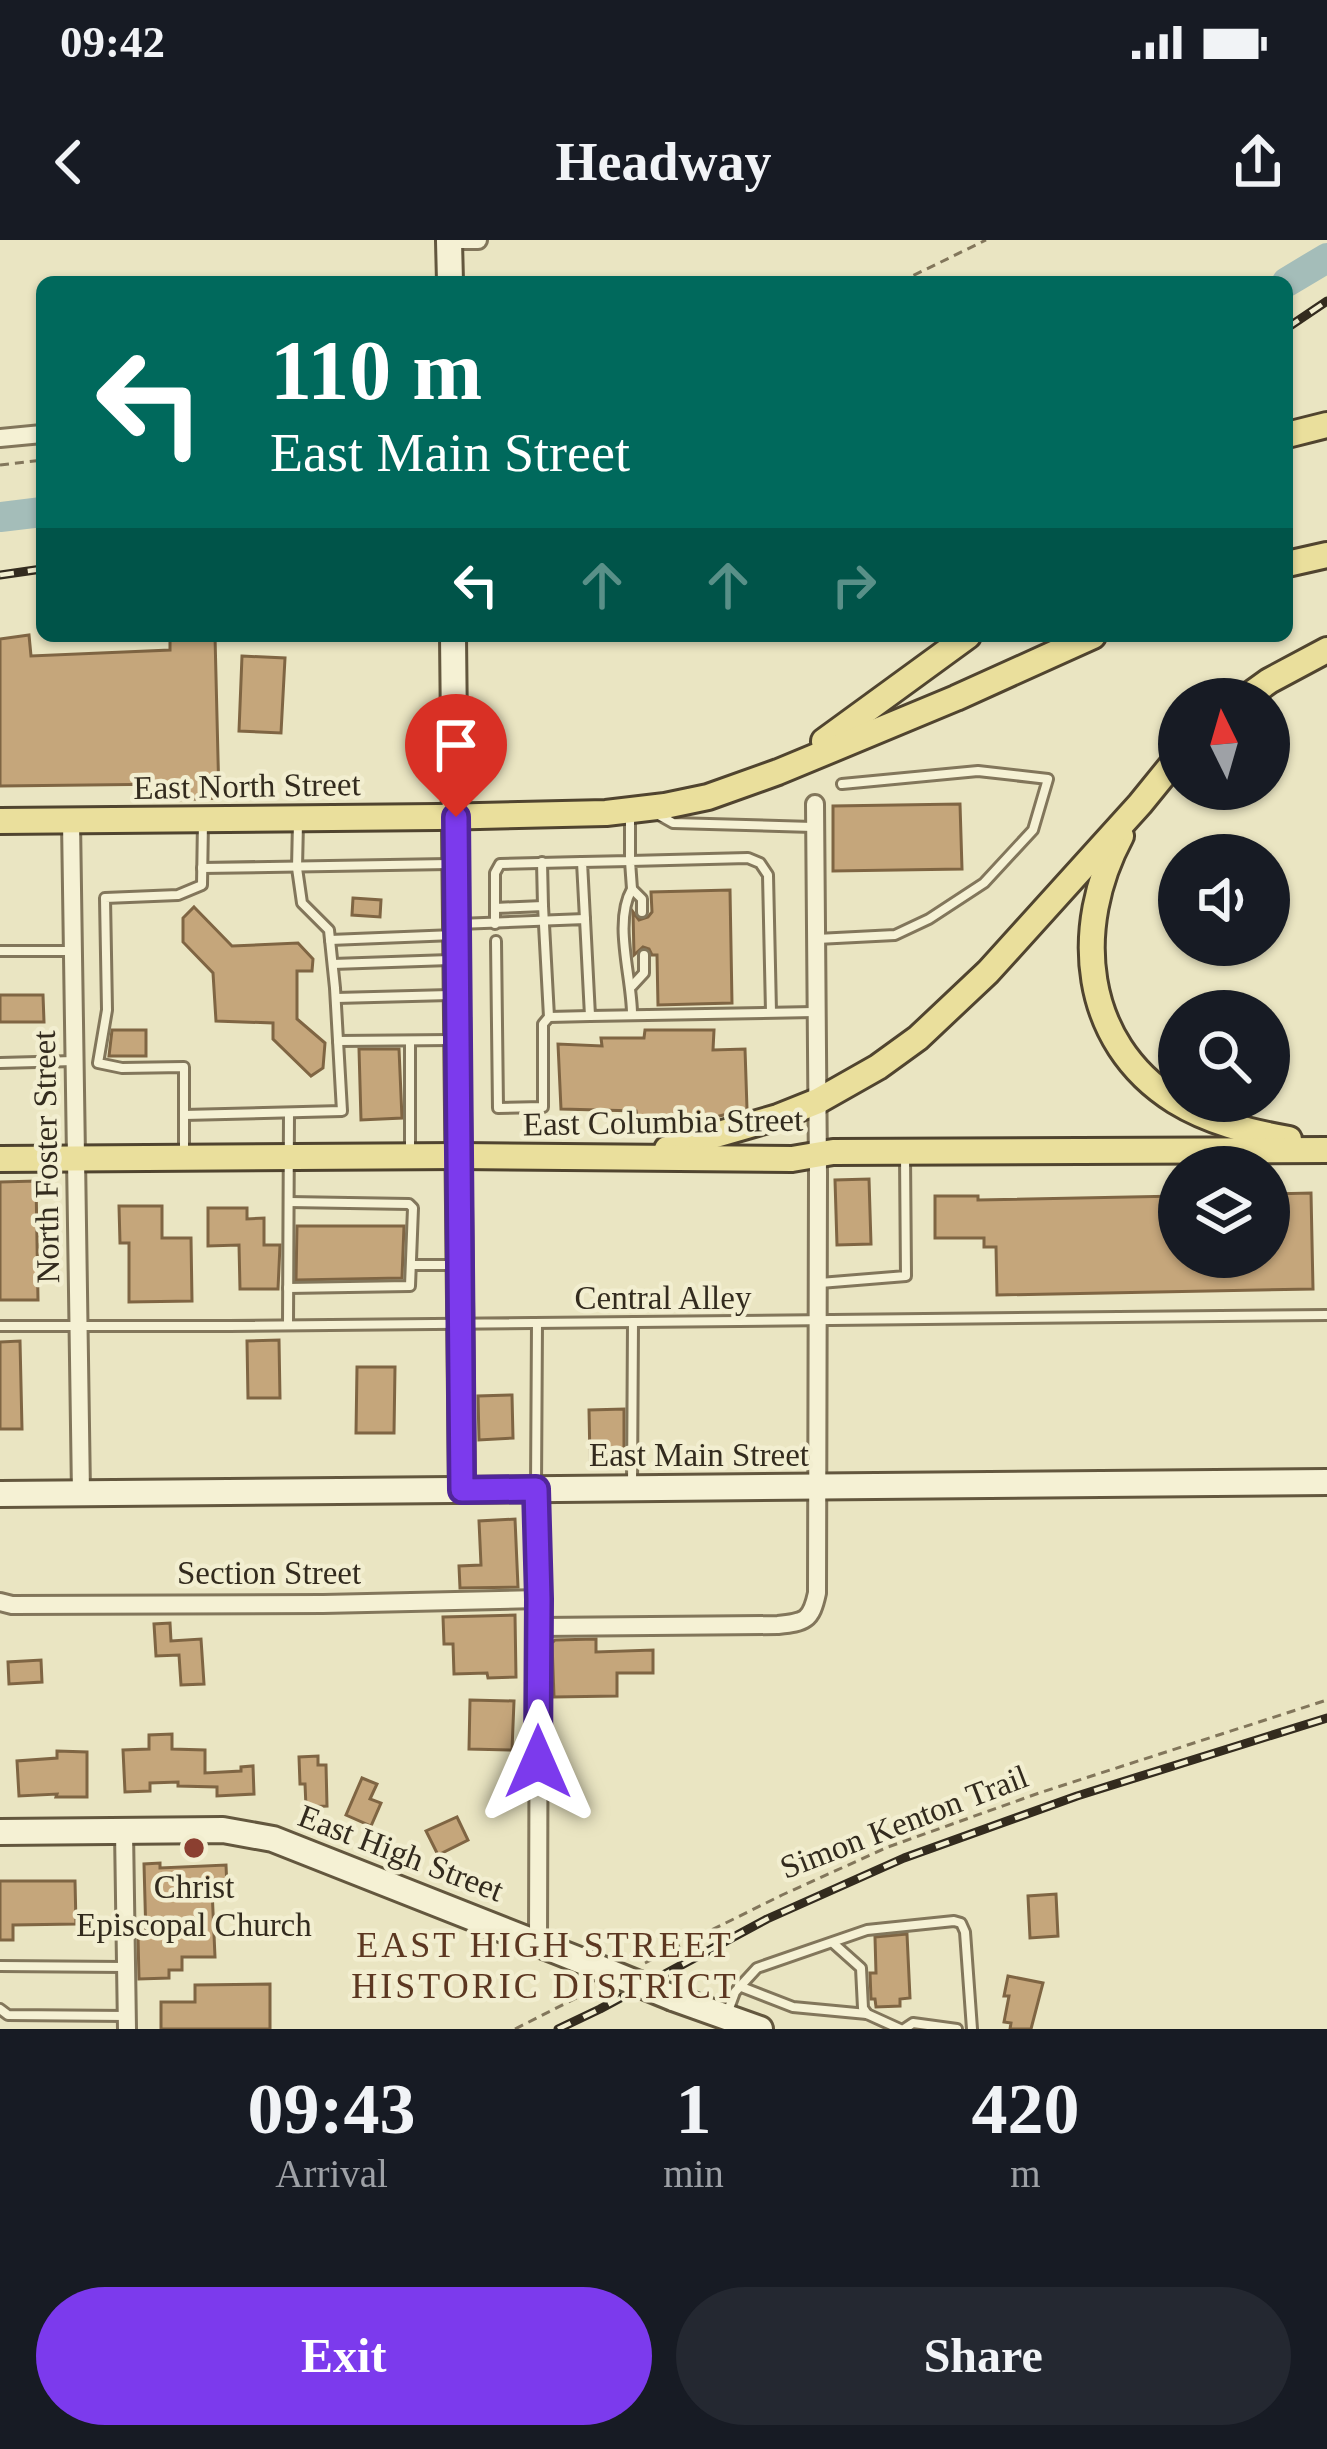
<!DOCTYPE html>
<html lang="en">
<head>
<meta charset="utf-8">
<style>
	body { margin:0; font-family:Georgia,serif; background:#242831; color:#f1f3f6; height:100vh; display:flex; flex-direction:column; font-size:45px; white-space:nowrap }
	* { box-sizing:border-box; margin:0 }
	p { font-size:39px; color:#9ea1a6 }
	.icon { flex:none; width:66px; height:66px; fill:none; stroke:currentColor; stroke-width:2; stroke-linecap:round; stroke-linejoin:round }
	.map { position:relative; height:1789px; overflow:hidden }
	.details { display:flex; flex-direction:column; background:#171b24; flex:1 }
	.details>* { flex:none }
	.guide { position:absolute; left:36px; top:36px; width:1257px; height:366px; border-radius:18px; box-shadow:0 3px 9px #0004; background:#00695c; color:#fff; overflow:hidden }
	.needle { width:78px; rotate:355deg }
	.buttons { position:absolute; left:1158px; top:438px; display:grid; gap:24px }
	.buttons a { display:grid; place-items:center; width:132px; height:132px; border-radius:50%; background:#171b24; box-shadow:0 3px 9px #0004; font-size:60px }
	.pin { position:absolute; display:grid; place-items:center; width:102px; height:102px; color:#fff; margin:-123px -51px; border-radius:50% 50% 50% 0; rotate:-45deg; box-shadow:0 0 12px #0007 }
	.pin .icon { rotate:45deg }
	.me { position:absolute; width:132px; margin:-66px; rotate:0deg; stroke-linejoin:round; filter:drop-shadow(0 0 9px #0008) }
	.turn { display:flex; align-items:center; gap:42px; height:252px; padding:0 36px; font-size:54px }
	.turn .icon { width:156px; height:156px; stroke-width:2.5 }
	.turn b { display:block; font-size:84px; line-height:102px }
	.lanes { display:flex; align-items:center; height:114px; padding:0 36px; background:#0003; justify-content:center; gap:60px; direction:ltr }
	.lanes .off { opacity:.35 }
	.eta { display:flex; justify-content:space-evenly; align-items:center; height:204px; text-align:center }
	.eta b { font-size:72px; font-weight:800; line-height:84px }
	.cta { display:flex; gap:24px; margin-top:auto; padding:24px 36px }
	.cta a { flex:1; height:138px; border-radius:72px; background:#7c3aed; color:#fff; font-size:48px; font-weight:800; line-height:138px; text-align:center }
	.cta a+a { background:#242831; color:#f1f3f6 }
	.status { display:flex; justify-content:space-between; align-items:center; height:84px; padding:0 60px; background:#171b24; direction:ltr }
	.status svg { height:33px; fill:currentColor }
	header { display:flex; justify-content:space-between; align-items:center; height:156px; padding:0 36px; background:#171b24; font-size:54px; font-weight:800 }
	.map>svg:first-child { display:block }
</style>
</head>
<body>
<div class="status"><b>09:42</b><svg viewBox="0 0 49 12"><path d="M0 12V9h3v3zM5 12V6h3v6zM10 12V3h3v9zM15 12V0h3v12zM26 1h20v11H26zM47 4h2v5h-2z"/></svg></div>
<header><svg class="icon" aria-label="back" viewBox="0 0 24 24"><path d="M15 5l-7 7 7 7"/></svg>Headway<svg class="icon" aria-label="share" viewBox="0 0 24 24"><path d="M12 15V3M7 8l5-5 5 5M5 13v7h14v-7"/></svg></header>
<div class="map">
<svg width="1327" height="1789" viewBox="0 0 1327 1789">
	<rect width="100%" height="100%" fill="#eae5c2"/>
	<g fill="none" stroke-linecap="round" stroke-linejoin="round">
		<g stroke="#a4bdb9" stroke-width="30">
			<path d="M1287,42L1327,18"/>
			<path d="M0,277L42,272"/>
		</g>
	</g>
	<g fill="#c5a67b" stroke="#7f6543" stroke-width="3">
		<path d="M29,395L31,416L170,410V396H215L219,558L174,560V544L0,546V399Z"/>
		<path d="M242,416L285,418L281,493L239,491Z"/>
		<path d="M960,564L962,629L833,631V566Z"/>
		<path d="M730,650L732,763L658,765L657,715H652L649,709L643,707L634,715L633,672L639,680L648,677L652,672L651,652Z"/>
		<path d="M353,658L381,660L380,677L352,675Z"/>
		<path d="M194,667L232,706L298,703L313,719L312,731H297V779L325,803L323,828L311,836L273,799V783L216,781L213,733L183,702V678Z"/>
		<path d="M0,755H43L44,782H0Z"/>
		<path d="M112,790H146V816H109Z"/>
		<path d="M645,790H714L713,810L745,809L747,869L641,896L636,871L561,869L558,804L602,806L601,798H644Z"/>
		<path d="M359,809H399L402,878L361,880Z"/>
		<path d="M869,939L871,1004L837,1005L835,940Z"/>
		<path d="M36,941L38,1060H0V942Z"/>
		<path d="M1311,953L1313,1049L997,1055L996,1007H984V998H935V956H978V960L1179,956V1017H1269V954Z"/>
		<path d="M119,966H162V998H191L192,1061L129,1062V1003H120Z"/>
		<path d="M208,968H247V979L264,978V1005H280L278,1049H240L239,1005L208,1006Z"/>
		<path d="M297,986H404L402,1038L296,1040Z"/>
		<path d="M279,1100L280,1158H248L247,1101Z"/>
		<path d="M20,1101L22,1189H0V1102Z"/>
		<path d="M357,1127H395L394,1193H356Z"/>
		<path d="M512,1155L513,1198L479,1200L478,1156Z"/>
		<path d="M624,1169V1220H590L589,1170Z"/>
		<path d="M515,1279L518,1347L460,1348L459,1326L481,1325L479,1281Z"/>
		<path d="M515,1375L516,1437L488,1438L487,1433L454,1434L453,1404H444L443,1377Z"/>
		<path d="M170,1383L171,1401L201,1399L204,1444L181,1445L179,1415L156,1416L154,1384Z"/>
		<path d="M596,1399V1412L653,1410V1433H617V1456L554,1457L552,1403L555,1400Z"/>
		<path d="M41,1420L42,1442L9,1444L8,1422Z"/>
		<path d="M470,1460L514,1461L512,1510L469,1509Z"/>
		<path d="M172,1494V1509L205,1510V1533L241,1531V1527L253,1526L254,1554L217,1556V1547L178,1546V1542L150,1543V1551L125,1552L123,1510L149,1509V1495Z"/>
		<path d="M57,1511L87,1512V1557H56L57,1554L19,1556L17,1521L57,1518Z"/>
		<path d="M318,1516V1525H326L327,1566L306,1567L305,1544H300L299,1517Z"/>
		<path d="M362,1538L377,1544L370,1559L381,1563L371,1586L346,1575Z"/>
		<path d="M457,1577L468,1600L438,1615L426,1591Z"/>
		<path d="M160,1623V1628L226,1625L227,1648L212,1649L215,1717H182V1730H169V1738L139,1739L138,1697H146L144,1624Z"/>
		<path d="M0,1641H75L76,1684L13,1685V1700H0Z"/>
		<path d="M1056,1654L1058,1696L1030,1698L1028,1656Z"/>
		<path d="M907,1694L910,1758L900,1759V1766L876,1767L875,1759H871L870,1733H876L875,1697Z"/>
		<path d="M1008,1736L1043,1743L1031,1789H1010L1011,1783L1004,1782L1009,1756H1004Z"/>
		<path d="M270,1744V1789H161V1762H195V1745Z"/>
	</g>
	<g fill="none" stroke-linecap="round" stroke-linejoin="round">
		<g stroke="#82765b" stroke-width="14">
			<g id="lane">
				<path d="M657,574L673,583L813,587"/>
				<path d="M203,581L202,645L178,655L105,658L107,770L98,823L122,828L184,827V875L342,871L335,748L329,690L302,663L297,628L298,582"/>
				<path d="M542,622L543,666"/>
				<path d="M202,628L449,624"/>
				<path d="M632,649C613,682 632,737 632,774"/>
				<path d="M495,668L543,666L549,777"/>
				<path d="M642,672V659L632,649L630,621L748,618L760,623L768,635L771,772"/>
				<path d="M585,679L582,622L630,621V573"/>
				<path d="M458,684L585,679L590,776L814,772"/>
				<path d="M495,684V633L500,624L581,622"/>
				<path d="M817,699L895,695L929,679L984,643L1033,590L1048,539L978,531L842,544"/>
				<path d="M330,700L454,695"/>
				<path d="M496,701L498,868L543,867V784L549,777L590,776"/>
				<path d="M0,711H71"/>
				<path d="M333,724L450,720"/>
				<path d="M632,746L644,733V715"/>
				<path d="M336,758L450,755"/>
				<path d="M338,801L451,800"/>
				<path d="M410,801V914"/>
				<path d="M0,823L74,821"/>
				<path d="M184,915V875"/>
				<path d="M413,1025H458"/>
				<path d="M820,1043L906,1036L905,915"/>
				<path d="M288,1048L410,1046L413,968L409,964L289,962"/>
				<path d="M288,1085L289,873"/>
				<path d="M0,1086H229L1327,1075"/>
				<path d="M536,1247L537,1083"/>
				<path d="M632,1247L633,1082"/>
				<path d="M833,1703L861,1728L863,1768L867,1774"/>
				<path d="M0,1726L124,1727"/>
				<path d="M739,1746L793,1767L867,1774L900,1789"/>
				<path d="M0,1769L8,1775L127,1776"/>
				<path d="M728,1771L735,1752L757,1728L867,1690L954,1681L961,1683L965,1692L972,1789"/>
				<path d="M904,1789L913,1783L957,1789"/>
			</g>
		</g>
		<g stroke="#82765b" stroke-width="22">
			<g id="street">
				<path d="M446,0H478"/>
				<path d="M0,198L42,194"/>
				<path d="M71,581L81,1253"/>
				<path d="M536,1249L539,1359L538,1703"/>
				<path d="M0,1362L12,1365L323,1364L539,1359"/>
				<path d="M539,1387L778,1385C805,1382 811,1381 817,1353L818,933L815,564"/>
				<path d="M124,1591L127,1789"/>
			</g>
		</g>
		<g stroke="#63573e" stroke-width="30">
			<g id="secondary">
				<path d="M449,1L450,42"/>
				<path d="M453,396L462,1250"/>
				<path d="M0,1254L1327,1242"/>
				<path d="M0,1592L223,1590L273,1599L597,1727"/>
				<path d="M673,1758L760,1789"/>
			</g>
		</g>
		<g stroke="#50442f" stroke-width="30">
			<g id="primary">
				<path d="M1287,195L1327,185"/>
				<path d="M1287,324L1327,315"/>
				<path d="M1244,459L1269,441L1327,410"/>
				<path d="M824,501L968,396"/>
				<path d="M0,581L438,577L606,573L665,566L708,557L778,532L956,458L1093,396"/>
				<path d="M1121,596C1072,687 1081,802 1175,861C1209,882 1249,892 1289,899"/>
				<path d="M667,909L778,877L818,861L878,827L918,798L988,732L1140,564L1179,516"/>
				<path d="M0,919L459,916L792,919L833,912L1327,910"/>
			</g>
		</g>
		<g stroke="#82765b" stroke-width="3" stroke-dasharray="9 6" stroke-linecap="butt">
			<path d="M900,42L986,0"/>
			<path d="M0,225L42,220"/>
			<path d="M645,1723L782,1655L888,1607L1039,1553L1327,1460"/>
			<path d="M515,1789L594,1749"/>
		</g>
		<use href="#lane" stroke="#f5f1d4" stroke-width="8"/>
		<use href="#street" stroke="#f5f1d4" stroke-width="16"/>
		<use href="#secondary" stroke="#f5f1d4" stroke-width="24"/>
		<use href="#primary" stroke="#eadf9c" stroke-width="24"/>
		<g stroke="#332b1e" stroke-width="9">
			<g id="rail">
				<path d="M1287,88L1327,61"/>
				<path d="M0,335L42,329"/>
				<path d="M558,1789L600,1769L767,1679L904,1618L1077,1556L1327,1478"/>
			</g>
		</g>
		<use href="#rail" stroke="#f2eed0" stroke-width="4.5" stroke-dasharray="14" stroke-linecap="butt"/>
		<g stroke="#63573e" stroke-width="30" stroke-linecap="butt">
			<path id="secondary-bridge" d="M597,1727L673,1758"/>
		</g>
		<use href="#secondary-bridge" stroke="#f5f1d4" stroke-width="24"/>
	</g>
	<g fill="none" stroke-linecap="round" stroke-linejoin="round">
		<g stroke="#51269a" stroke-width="30">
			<path id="route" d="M456,577L462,1250L536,1249L539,1359L538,1522"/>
		</g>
		<use href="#route" stroke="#7c3aed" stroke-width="21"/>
	</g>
	<circle fill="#8b3f30" stroke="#f2eed0" stroke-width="4.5" cx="194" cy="1608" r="12"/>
	<g text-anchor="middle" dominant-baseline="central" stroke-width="9" stroke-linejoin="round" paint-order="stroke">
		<g font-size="33" fill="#332b1e" stroke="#f2eed0">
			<text transform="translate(247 546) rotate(-1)">East North Street</text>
			<text transform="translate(663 882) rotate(-1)">East Columbia Street</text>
			<text transform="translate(46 917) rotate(-91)">North Foster Street</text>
			<text x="663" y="1058">Central Alley</text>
			<text x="699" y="1215">East Main Street</text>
			<text x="269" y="1333">Section Street</text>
			<text transform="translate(904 1582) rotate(-21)">Simon Kenton Trail</text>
			<text transform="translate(401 1613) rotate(21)">East High Street</text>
		</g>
		<g font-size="33" fill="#332b1e" stroke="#f2eed0">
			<text x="194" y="1647">Christ<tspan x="194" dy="38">Episcopal Church</tspan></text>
		</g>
		<g font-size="36" letter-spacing="3" fill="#5c3721" stroke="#f2eed0">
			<text x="545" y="1705">EAST HIGH STREET<tspan x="545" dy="41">HISTORIC DISTRICT</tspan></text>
		</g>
	</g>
</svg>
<div class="buttons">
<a><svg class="needle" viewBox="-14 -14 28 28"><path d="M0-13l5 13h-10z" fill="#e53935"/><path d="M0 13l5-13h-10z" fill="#9ea1a6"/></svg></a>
<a><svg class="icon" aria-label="sound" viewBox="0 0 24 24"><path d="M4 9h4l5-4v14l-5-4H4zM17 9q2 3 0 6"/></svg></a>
<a><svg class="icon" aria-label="search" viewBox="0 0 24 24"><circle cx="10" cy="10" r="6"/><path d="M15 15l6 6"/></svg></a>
<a><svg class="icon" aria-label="layers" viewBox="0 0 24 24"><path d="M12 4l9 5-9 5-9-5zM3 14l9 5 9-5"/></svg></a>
</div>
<div class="pin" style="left:456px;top:577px;background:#d93025"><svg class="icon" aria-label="arrive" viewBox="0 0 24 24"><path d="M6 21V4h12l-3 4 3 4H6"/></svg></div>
<svg class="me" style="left:538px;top:1522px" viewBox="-20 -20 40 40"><path d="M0-17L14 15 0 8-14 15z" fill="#7c3aed" stroke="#fff" stroke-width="4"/></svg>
<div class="guide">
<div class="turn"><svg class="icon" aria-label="left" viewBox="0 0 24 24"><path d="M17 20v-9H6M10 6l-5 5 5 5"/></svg><div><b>110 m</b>East Main Street</div></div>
<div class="lanes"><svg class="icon" aria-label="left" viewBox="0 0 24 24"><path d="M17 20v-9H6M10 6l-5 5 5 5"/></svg><svg class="icon off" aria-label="ahead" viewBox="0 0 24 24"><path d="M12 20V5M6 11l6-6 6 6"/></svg><svg class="icon off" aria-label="ahead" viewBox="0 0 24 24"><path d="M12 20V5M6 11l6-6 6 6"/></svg><svg class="icon off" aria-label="right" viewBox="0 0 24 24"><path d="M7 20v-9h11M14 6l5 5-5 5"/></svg></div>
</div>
</div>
<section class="details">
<div class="eta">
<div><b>09:43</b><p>Arrival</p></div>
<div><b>1</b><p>min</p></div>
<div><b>420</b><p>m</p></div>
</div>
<div class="cta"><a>Exit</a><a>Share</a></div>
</section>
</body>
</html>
